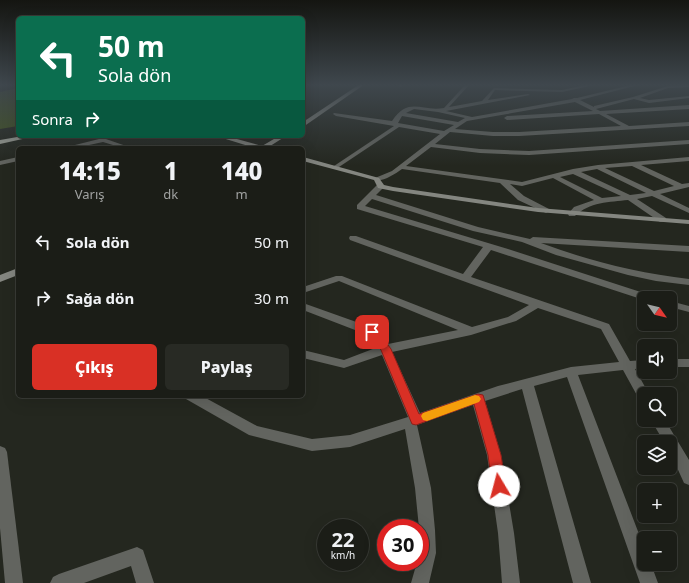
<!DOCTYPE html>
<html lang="tr">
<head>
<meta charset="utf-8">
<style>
	body { margin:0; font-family:"Noto Sans",sans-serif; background:#282a24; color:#f1f3f6; height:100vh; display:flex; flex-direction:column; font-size:15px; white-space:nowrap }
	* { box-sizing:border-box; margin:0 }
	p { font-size:13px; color:#a0a2a1 }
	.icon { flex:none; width:22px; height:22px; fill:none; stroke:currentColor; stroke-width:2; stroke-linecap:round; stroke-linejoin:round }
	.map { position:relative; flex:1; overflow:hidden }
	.sheet { position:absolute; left:16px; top:146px; width:289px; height:252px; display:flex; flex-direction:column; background:#1b1d17; border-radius:6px; box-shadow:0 4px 16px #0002,0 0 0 1px #393b36 }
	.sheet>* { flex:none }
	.guide { position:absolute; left:16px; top:16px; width:289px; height:122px; border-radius:6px; box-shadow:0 4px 16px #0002,0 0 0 1px #393b36; background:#0b6e4f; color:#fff; overflow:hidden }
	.needle { width:26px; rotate:124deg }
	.buttons { position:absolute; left:637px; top:291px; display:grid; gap:8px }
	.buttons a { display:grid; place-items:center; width:40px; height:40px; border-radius:6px; background:#1b1d17; box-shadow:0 4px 16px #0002,0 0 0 1px #393b36; font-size:20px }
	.speed { position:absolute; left:317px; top:519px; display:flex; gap:8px; font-size:20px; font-weight:700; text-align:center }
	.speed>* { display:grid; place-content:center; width:52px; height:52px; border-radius:50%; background:#1b1d17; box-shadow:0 4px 16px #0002,0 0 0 1px #393b36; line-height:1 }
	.speed small { font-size:10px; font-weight:400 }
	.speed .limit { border:6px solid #d22; background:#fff; color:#111 }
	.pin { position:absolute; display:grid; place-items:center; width:34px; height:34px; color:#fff; margin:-17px; border-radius:8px; box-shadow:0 2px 6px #0006 }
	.me { position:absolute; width:44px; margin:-22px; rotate:352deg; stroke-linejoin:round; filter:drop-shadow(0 0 3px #0008) }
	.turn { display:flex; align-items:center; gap:14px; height:84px; padding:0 16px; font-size:18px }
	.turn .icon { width:52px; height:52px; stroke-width:2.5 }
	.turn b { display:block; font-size:28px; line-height:34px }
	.then { display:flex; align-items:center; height:38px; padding:0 16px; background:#0003; gap:8px; font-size:15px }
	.eta { display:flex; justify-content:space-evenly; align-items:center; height:68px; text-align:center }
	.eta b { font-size:24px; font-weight:800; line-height:28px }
	.button { display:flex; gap:8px; margin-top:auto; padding:8px 16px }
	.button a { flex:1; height:46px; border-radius:6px; background:#d93025; color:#fff; font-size:16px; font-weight:800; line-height:46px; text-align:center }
	.button a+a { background:#282a24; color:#f1f3f6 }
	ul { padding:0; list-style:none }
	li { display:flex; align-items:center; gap:12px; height:56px; padding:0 16px }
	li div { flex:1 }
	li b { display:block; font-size:15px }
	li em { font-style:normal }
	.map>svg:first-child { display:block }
</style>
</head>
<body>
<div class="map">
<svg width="689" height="583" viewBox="0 0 689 583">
	<rect width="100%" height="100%" fill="#24271f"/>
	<path fill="#43541f" d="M18,88V126L0,129V92Z"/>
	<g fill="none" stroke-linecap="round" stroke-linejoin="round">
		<g fill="#62645f" fill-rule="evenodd">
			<path d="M400,84H405L401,87L399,86Z"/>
			<path d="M466,84H470L449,107L482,101L494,88L562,90L590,84H599L562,92L495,90L488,100L528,94L530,95L446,111L472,117L572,99L574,98H577L635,84H642L580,100L594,107V106L633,97L668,86L689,85V87L668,88L640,98L649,100L689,96V98L649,103L634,99L596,109L600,111L689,105V109L606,114L629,126L689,122V126L519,136H493L450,132L435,144L480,149L529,151L689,140V144L529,155L480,153L431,147L406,166L522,182L573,169L598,165L689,157V161L641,165L682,184L689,183V187L660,194L689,208V213L652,196L637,199L666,218V222H660L628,200C610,202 589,202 575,216H569L568,214L574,207L594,200L553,178L522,186L510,184L524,196L549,209L550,211L546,213L518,200L500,183L402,169C395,174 383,182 375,180V178L392,171L440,134L399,127L336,169L331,168L394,126L336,116L333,114L334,113L392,121C409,96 421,112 444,108ZM575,102L593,111L507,116L504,118L507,120L599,114L621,126L519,132H493L455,129L467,121ZM414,109L438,112L465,118L458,122L406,113ZM402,116L454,125L444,131L398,123ZM632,166L674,186L654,191L605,168ZM597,169L646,193L630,195L581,172ZM573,174L621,196L602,198L560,177Z"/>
			<path d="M103,138L132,148H123L103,142L75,148H63Z"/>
			<path d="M18,157V161L0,165V161Z"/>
			<path d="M378,184H381L385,186L376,195L478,227L530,239L533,237L689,246V252L541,243C589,261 638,273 689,279V285L656,281L628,275L556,255L522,242L473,231L372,199L365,206L508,249L653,296L654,298H644V300L491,250L471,277L609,324L630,361L644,360V368L635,369L649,394H644V401L639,399L623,370L578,375L644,547V564H651L658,583H640L567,377L534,386L591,583H573L522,389L485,401L501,455L514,533L520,583H502L498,533L487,455L473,405L417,425L431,488L435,530L436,553L429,583H411L417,562H420V528H419L415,488L405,429L350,447L312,451L249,435L186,399L185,396H202L257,426L312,439L350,435L408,417L382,355L344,368L303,358V350L344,360L378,347L368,335L303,310V303L376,329L388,344L458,330L339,281L303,293V287L336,276H342L472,327L508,317L529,305L350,240L349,238L350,236H356L463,274L483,247L357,209V205ZM538,308L601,329L619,362L571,367L498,386L420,413L392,352L471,335L516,321Z"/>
			<path d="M670,301L689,306V312L670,307Z"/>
			<rect x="670" y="359" width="19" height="8"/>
			<path d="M651,420H665L689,460V485L684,483L670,452V442H664Z"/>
			<path d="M0,446L5,448L7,452L23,583H5L0,528Z"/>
			<path d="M137,547L143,550L154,583H136L131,566L84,583H50L53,577L59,574Z"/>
		</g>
		<g fill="#848680" fill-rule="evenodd">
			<path d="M360,84H365L303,127V122Z"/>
			<path d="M216,136H226L262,146L279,136H286L267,148H255Z"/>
			<path d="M303,157L379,178L384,185L393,187L538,208L689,220V224L538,212L393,191L378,188L374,180L303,161Z"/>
			<path d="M18,268V275L0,282V275Z"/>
		</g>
		<path fill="#9ea198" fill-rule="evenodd" d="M23,136H36L0,144V140Z"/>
	</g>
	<linearGradient id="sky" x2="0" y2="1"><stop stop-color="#141511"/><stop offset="0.51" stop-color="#3f474d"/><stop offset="1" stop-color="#3f474d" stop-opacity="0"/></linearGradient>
	<rect width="689" height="166" fill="url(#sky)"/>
	<path fill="#d93025" stroke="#8d1f18" d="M372,328L376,329L391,349L419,414L478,394L483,395L501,455L506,486L504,491L499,492L494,491L492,486L488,455L474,404L416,425L412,424L381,350L367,332Z"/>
	<path fill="#f59e0b" d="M475,395L479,396L481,399L479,402L427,421L423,420L421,416L423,413Z"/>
</svg>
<div class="buttons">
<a><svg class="needle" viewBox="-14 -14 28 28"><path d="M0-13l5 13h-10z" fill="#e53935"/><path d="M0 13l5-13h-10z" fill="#a0a2a1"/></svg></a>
<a><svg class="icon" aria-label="sound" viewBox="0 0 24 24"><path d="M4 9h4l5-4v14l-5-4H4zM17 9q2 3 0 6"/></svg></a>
<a><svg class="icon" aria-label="search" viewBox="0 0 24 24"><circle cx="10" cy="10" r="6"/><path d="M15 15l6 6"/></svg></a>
<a><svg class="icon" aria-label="layers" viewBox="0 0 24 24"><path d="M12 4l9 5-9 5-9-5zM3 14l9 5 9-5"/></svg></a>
<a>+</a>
<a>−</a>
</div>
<div class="speed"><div>22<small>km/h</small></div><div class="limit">30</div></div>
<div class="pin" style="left:372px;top:332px;background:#d93025"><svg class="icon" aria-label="arrive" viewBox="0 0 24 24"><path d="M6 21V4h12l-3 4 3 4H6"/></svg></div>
<svg class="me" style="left:499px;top:486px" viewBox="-20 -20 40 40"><circle r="19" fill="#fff"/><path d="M0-13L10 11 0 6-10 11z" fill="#d93025"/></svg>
<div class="guide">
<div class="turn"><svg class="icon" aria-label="left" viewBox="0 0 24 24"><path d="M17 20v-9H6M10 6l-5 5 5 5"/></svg><div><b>50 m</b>Sola dön</div></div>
<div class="then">Sonra<svg class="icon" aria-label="right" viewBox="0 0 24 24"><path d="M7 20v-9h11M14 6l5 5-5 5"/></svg></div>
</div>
<section class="sheet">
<div class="eta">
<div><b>14:15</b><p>Varış</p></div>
<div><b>1</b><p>dk</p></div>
<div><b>140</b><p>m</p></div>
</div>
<ul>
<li><svg class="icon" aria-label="left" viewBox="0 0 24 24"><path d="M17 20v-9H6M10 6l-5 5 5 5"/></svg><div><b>Sola dön</b></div><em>50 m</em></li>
<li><svg class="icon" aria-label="right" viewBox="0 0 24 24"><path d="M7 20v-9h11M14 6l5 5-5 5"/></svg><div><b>Sağa dön</b></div><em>30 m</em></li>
</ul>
<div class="button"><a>Çıkış</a><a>Paylaş</a></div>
</section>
</div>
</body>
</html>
